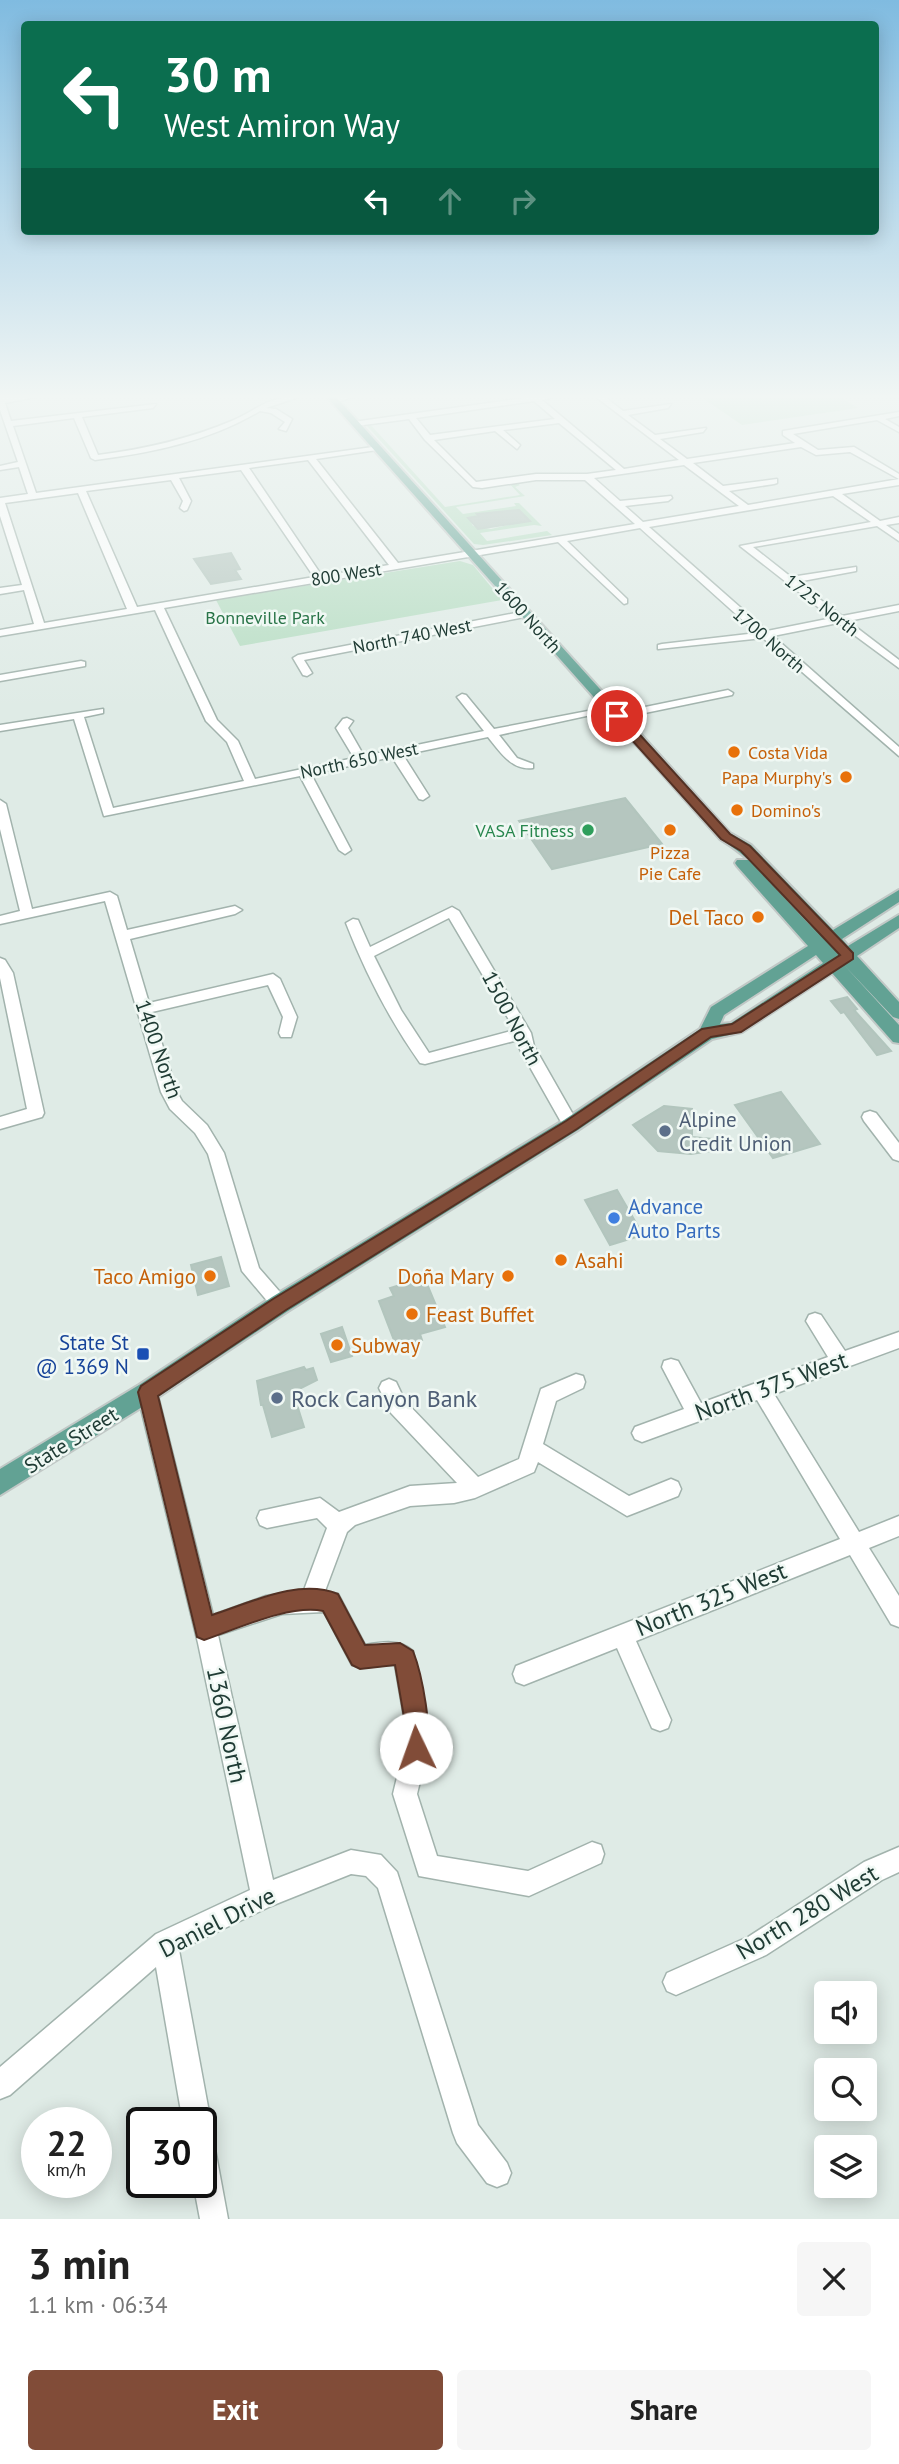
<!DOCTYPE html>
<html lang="en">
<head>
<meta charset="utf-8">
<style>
	body { margin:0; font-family:"PT Sans",sans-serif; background:#f6f6f6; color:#222; height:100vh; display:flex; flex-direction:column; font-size:26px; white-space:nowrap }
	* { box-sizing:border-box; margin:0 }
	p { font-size:23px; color:#767676 }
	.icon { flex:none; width:38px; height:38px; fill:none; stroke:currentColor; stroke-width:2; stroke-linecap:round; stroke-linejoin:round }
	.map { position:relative; height:2219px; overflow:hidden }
	.details { display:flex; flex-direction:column; background:#fff; flex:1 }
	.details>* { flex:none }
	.top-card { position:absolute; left:21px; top:21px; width:858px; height:214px; border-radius:7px; box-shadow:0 4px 18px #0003; background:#0b6e4f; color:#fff; overflow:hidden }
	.controls { position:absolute; left:814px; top:1981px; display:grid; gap:14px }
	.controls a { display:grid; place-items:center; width:63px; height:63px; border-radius:7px; background:#fff; box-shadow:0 4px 18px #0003; font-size:35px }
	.speed { position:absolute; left:21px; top:2107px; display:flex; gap:14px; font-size:35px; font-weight:700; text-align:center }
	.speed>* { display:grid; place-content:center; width:91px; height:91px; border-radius:50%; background:#fff; box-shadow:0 4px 18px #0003; line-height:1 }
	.speed small { font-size:18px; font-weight:400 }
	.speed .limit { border:4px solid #111; border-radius:10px; background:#fff; color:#111 }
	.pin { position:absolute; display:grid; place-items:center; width:60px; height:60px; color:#fff; margin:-30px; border:4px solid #fff; border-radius:50%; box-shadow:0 2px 7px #0007 }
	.me { position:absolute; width:77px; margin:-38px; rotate:357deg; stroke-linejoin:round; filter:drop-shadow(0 0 5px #0008) }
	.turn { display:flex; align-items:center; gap:24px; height:147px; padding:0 28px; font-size:32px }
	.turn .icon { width:91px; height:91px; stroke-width:2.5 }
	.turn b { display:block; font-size:49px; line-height:60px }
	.lanes { display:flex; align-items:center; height:66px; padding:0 28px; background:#0003; justify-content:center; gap:35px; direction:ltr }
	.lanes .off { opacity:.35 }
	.round { display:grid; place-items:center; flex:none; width:74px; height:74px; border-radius:7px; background:#f6f6f6 }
	.head { display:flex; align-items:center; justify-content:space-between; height:119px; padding:0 28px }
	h1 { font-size:42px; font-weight:600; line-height:52px }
	.action { display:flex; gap:14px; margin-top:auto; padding:14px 28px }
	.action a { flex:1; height:80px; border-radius:7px; background:#814c38; color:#fff; font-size:28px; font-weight:600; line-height:80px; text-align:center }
	.action a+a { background:#f6f6f6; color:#222 }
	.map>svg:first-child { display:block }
</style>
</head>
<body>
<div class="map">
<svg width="899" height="2219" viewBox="0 0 899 2219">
	<rect width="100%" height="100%" fill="#dfebe6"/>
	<g fill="#b7ddc3" fill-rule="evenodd">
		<path d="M701,397H840L858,408L742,425Z"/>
		<path d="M370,424L445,507L520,495L509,483H517L520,485L515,487L525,496L456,507L463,514L516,506L514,503H519L542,526L534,525L480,533L487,541L547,531L552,535L483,545L474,544L367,426ZM519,510L529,520L491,529L473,526L469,518L479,516L478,514Z"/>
		<path d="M460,561L473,565L502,600L240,646L216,600Z"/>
	</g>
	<g fill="#b5c6bf" stroke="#b2c5bd" stroke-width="2">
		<path d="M519,510L530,521L478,529L468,518L479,516L477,514Z"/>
		<path d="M231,553L240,569L235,570L241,579L211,584L194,559Z"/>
		<path d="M625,798L662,844L552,869L519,821Z"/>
		<path d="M847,997L857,1009L854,1010L891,1051L877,1055L844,1012L841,1013L831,1001Z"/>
		<path d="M781,1092L820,1144L773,1158L735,1105Z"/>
		<path d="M664,1106L692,1109V1137L712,1139L710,1151L691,1154L658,1151L633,1125Z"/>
		<path d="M617,1190L643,1235L610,1245L585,1200Z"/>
		<path d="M221,1257L229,1286L198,1295L191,1265Z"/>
		<path d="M416,1280L419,1286L427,1284L445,1327L420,1334L422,1340L397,1348L379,1301L394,1296L390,1288Z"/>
		<path d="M342,1327L352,1356L331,1362L321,1334Z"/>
		<path d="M304,1367L306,1370L313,1368L317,1380L293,1392L304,1427L272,1437L263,1405H261L257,1381Z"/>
	</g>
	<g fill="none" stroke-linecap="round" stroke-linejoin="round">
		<g stroke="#a2b3ad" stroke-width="3">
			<g id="minor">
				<path d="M0,397H36L5,403L11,421L156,404L153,408L82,417L98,455C146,449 189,439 234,420C261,408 265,397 299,397L266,408L276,409L292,419L286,431L279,429L285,422L271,413L260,411C210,441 152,453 95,460L91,458L74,418L13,426L36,493L380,446L377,450L316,459L398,563L635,524L585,480H536L482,488L473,487L425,440L409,419L356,426L353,422L532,397H554L542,400L624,469L679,460L596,397H605L623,411L671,404L668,408L628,415L655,435L706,428L703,432L660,439L687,459L795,443L783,435V431L899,412V416L885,419L899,427V432L877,420L793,434L818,450L854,447L899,474V485L842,494L880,521L899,517V523L886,525L899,534V541L877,526L753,547L791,577L856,567V571L797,582L842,616L899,605V611L848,621L899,660V668L838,623L773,636L899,747V756L763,638L658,649V645L662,644L757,633L640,528L567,541L627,599V603L624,604L558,542L164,608L217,720L238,741L255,779L354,758L336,728L343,719L347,718L353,721L348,728L364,756L484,731L457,697L462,694L466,695L494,729L614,706V710L499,735L517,758L533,764V768C512,771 500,752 488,737L403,755L429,796L423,800L419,799L392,757L311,774L351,850L345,854L339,850L300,776L104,816L74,719L0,731V725L103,709V713L84,717L113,808L244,781L227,742L206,721L155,610L0,636V630L34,624L24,590L0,594V588L22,585L0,516V498L28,494L19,467L0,470V466L18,462L0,410ZM534,401L555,419L430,435L416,418ZM559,423L616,470L587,474H536L476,482L434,440L495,431L517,449L520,445L503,430ZM801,447L816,455L850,452L899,479L748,505L729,491L774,484L777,483V479L723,486L693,463ZM308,460L389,565L322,576L249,468ZM684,465L739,506L643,522L625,506L668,501L672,498L671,496L620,501L594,478ZM241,470L314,577L137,607L86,491L171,480L183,501L180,508L184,511L187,510L191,501L179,478ZM78,493L127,609L44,623L5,503ZM833,496L871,522L740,546L832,618L767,631L649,527Z"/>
				<path d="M340,397H352L335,403L331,401Z"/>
				<path d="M526,611L530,612V616L304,660L312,673L307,676L303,675L293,658L298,655Z"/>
				<path d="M81,661L85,662V666L0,681V675Z"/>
				<path d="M728,690L733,693L732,695L616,719L610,716L616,713Z"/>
				<path d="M0,800L6,804L32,909L110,892L117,896L127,930L235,906L242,910L235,914L130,939L149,1003L273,974L280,979L297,1017L291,1037H281L279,1033L283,1017L268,985L152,1012L177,1092L182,1101L207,1125L224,1153L259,1268L286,1299L289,1304L286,1309L280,1312L274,1309L242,1271L208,1154L195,1133L170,1109L161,1092L105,901L0,924V916L20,911L0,829Z"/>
				<path d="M452,907L459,911L531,1033L534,1046L579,1125L577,1129H565L518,1046V1040L425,1064L420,1063C389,1019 365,972 346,923L353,919L358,920L370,947ZM449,918L515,1030L429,1053L401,1010L374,956Z"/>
				<path d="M0,958L5,960L13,973L44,1113L42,1117L0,1129V1117L27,1109L0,978Z"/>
				<path d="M870,1111L876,1113L899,1143V1161L893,1159L864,1121L862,1117L864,1113Z"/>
				<path d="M815,1313L821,1315L845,1351L899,1332V1348L774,1394L859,1532L899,1516V1536L869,1548L899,1596V1627L891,1624L850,1555L636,1641L671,1720L668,1728L660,1731L652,1728L617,1648L524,1685L516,1682L513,1674L516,1666L840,1539L757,1400L642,1442L635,1439L632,1433L635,1427L684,1409L662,1367L664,1361L671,1359L678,1361L701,1403L828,1357L806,1321L809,1315Z"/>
				<path d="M576,1374L583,1376L585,1382L583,1388L556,1401L543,1444L629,1496L671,1479L678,1482L681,1489L678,1496L627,1516L538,1462L534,1472L475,1498L454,1503L410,1506L355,1525L347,1532L325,1591L338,1594L365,1645C382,1642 400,1639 413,1651L427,1723L428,1748L417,1794L437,1856L528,1871L592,1842L601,1845L604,1854L601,1863L529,1896L419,1876L393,1794L404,1748L405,1723L395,1665C381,1664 365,1670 352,1665L324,1612L282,1614L218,1635L273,1880L351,1850L381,1855L397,1872L478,2125L507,2163L511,2173L507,2183L497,2187L487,2183L457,2143L453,2133L378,1888L366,1876L351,1874L271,1906L179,1950L211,2123L207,2133L201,2135V2123H183L156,1967L10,2095L0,2099V2067L156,1934L250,1890L198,1643L137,1392L140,1386L147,1383L154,1386L157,1392L213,1615L266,1596L304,1590L327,1528L317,1518L267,1528L260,1525L257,1518L260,1511L320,1498L339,1512L410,1486L457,1483L391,1413L379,1388L382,1382L389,1379L396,1382L405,1401L478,1477L519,1459L541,1389Z"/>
				<path d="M899,1847V1872L882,1880L766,1955L676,1995L667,1991L663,1982L667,1973L748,1937L864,1862Z"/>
				<path d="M201,2135L211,2139L215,2149L228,2219H200L193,2182H201Z"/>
			</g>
		</g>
		<g stroke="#c1c8c6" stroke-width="4">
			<path id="major" d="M327,397H336L730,833L751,845L833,930L899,890V902L842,939L848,946L899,915V928L857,956L899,1002V1019L893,1017L844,965L899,1025V1043L893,1042L832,973L742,1032L712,1039L578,1130L288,1311L155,1399L0,1495V1469L139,1385L272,1297L564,1120L700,1029L711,1007L808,946L737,866L735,863L737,860H749L821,937C790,903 760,863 720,839ZM816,955L823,963L731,1023L720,1024L724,1015Z"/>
		</g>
		<use href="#minor" fill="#fff" fill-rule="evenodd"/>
		<use href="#major" fill="#62a294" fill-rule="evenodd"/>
	</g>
	<linearGradient id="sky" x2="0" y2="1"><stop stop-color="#80bbe0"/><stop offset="0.56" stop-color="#f1f6f4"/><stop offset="1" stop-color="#f1f6f4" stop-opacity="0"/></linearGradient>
	<rect width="899" height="708" fill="url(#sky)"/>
	<path fill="#814c38" stroke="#543124" stroke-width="2" d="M613,714H621L730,834L750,846L853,953V959L741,1032L711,1037L577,1129L286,1310L158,1396L212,1615C250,1603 298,1578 338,1594L365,1645L400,1643L413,1651C422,1674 434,1734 425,1756L416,1760L408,1756L405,1748V1723L395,1665L360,1669L352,1665L323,1611C290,1604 237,1629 204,1640L197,1637L138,1392L141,1386L273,1299L566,1121L702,1029L732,1024L840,955L741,851L721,839L613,719Z"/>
	<g fill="#e8710a" stroke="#f0f8f4" stroke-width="2.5">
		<circle cx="734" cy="752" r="7"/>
		<circle cx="846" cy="777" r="7"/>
		<circle cx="737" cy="810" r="7"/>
		<circle cx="670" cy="830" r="7"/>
		<circle cx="758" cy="917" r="7"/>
		<circle cx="561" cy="1260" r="7"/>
		<circle cx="210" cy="1276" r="7"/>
		<circle cx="508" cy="1276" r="7"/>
		<circle cx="412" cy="1314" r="7"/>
		<circle cx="337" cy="1345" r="7"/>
	</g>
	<circle fill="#2e9e5b" stroke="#f0f8f4" stroke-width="2.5" cx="588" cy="830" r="7"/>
	<g fill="#5c6f8a" stroke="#f0f8f4" stroke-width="2.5">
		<circle cx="665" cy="1131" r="7"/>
		<circle cx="277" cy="1398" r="7"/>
	</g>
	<circle fill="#3f7fe0" stroke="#f0f8f4" stroke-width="2.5" cx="614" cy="1218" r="7"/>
	<rect fill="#1a4fb4" stroke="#f0f8f4" stroke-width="2.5" x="136" y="1347" width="14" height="14" rx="3.5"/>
	<g text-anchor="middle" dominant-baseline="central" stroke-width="5" stroke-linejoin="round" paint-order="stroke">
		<g font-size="18" fill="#203c35" stroke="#f0f8f4">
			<text transform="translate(346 574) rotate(-9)">800 West</text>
			<text transform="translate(822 605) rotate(38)">1725 North</text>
			<text transform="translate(528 617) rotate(48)">1600 North</text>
			<text transform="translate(412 636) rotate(-11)">North 740 West</text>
			<text transform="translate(769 640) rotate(41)">1700 North</text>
			<text transform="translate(359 760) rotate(-12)">North 650 West</text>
		</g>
		<g font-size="18" fill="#297448" stroke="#f0f8f4">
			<text x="265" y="617">Bonneville Park</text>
		</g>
		<g font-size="18" fill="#c56008" stroke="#f0f8f4" text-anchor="start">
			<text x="748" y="752">Costa Vida</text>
			<text x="832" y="777" text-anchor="end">Papa Murphy's</text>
			<text x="751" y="810">Domino's</text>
			<text x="670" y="852" text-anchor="middle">Pizza<tspan x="670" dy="21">Pie Cafe</tspan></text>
		</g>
		<g font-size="18" fill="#27864d" stroke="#f0f8f4" text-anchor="end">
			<text x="574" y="830">VASA Fitness</text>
		</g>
		<g font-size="21" fill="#c56008" stroke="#f0f8f4" text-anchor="end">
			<text x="744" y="917">Del Taco</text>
			<text x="575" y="1260" text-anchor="start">Asahi</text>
			<text x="196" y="1276">Taco Amigo</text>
			<text x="494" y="1276">Doña Mary</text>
			<text x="426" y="1314" text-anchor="start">Feast Buffet</text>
			<text x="351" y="1345" text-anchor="start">Subway</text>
		</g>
		<g font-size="21" fill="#203c35" stroke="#f0f8f4">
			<text transform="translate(512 1018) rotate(62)">1500 North</text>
			<text transform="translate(159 1049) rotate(71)">1400 North</text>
			<text transform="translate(71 1440) rotate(-32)">State Street</text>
		</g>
		<g font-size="21" fill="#4e5e75" stroke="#f0f8f4" text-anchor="start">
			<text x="679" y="1119">Alpine<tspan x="679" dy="24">Credit Union</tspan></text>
		</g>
		<g font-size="21" fill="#366cbe" stroke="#f0f8f4" text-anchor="start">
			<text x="628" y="1206">Advance<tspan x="628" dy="24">Auto Parts</tspan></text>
		</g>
		<g font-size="21" fill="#164399" stroke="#f0f8f4" text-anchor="end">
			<text x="129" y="1342">State St<tspan x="129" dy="24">@ 1369 N</tspan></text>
		</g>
		<g font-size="24" fill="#203c35" stroke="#f0f8f4">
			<text transform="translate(771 1386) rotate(-20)">North 375 West</text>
			<text transform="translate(711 1599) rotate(-22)">North 325 West</text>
			<text transform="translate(227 1725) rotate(78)">1360 North</text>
			<text transform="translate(807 1912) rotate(-31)">North 280 West</text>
			<text transform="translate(217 1922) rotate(-27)">Daniel Drive</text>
		</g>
		<g font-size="24" fill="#4e5e75" stroke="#f0f8f4" text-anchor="start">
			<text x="291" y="1398">Rock Canyon Bank</text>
		</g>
	</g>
</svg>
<div class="controls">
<a><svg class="icon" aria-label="sound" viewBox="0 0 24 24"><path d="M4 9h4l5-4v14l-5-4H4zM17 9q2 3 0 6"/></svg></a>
<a><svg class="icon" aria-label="search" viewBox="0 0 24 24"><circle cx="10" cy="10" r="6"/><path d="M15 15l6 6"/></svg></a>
<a><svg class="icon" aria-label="layers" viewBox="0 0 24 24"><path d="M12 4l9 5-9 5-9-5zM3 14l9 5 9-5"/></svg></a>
</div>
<div class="speed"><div>22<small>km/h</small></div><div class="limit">30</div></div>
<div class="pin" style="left:617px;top:716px;background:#d93025"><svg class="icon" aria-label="arrive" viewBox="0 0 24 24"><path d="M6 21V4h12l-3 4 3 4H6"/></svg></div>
<svg class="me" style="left:416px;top:1748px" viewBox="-20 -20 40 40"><circle r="19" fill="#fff"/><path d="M0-13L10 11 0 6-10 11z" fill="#814c38"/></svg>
<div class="top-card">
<div class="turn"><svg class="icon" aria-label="left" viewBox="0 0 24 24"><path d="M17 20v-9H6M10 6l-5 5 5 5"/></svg><div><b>30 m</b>West Amiron Way</div></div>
<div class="lanes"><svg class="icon" aria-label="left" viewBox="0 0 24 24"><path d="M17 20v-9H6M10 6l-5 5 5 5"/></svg><svg class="icon off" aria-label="ahead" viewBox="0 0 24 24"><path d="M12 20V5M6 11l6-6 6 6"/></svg><svg class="icon off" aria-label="right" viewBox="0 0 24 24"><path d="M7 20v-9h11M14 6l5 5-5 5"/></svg></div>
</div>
</div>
<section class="details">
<div class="head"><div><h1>3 min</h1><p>1.1 km · 06:34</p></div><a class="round"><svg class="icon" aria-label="close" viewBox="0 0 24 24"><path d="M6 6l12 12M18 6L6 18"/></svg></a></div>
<div class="action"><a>Exit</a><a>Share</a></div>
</section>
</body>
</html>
